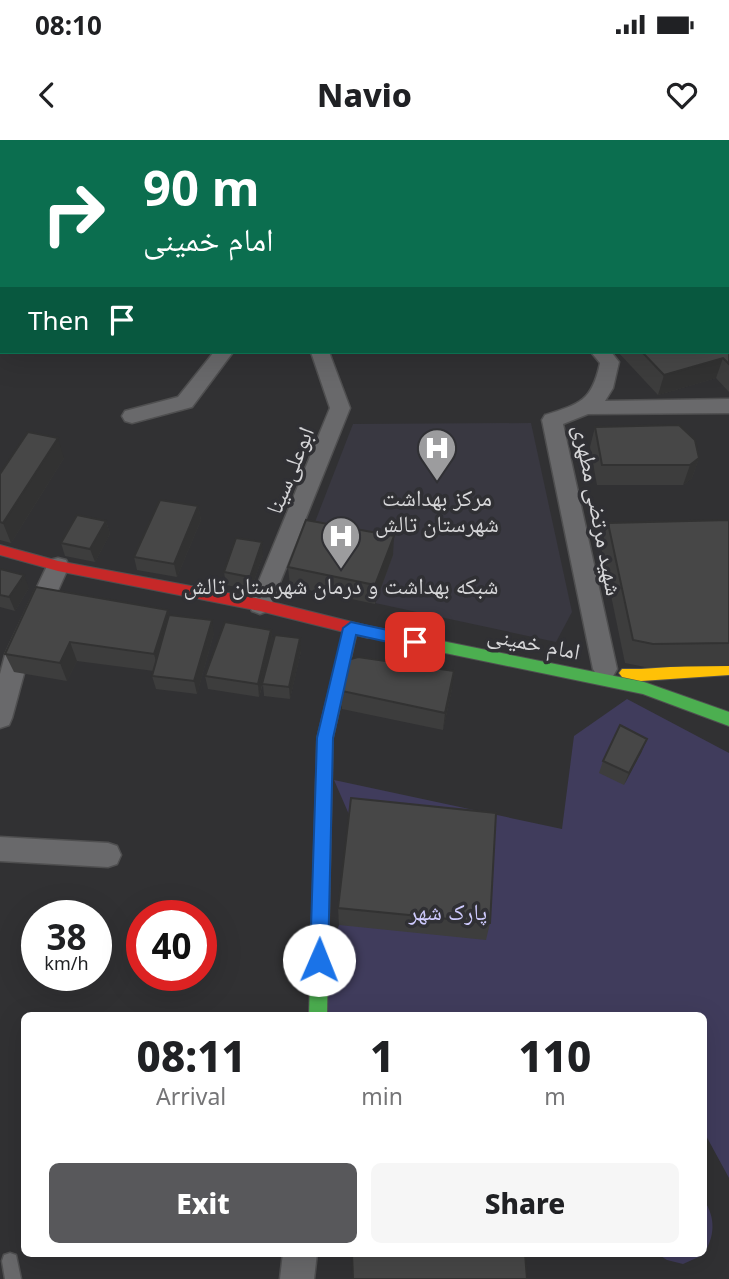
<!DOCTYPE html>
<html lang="en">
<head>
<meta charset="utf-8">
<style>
	body { margin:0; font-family:"Noto Sans","Noto Naskh Arabic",sans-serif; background:#f6f6f6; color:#202124; height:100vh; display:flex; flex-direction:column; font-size:26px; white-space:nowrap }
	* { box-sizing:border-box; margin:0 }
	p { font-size:23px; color:#757577 }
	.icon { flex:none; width:38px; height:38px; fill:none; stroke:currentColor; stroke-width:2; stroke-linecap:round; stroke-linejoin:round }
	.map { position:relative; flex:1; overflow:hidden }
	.sheet { position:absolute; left:21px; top:872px; width:686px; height:245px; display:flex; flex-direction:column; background:#fff; border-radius:10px; box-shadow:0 7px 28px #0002 }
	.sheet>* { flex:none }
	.hud { position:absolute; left:0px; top:0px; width:730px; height:214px; box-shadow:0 7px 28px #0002; background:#0b6e4f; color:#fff; overflow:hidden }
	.speed { position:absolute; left:21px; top:760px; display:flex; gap:14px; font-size:35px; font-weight:700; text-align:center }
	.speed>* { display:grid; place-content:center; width:91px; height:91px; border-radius:50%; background:#fff; box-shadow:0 7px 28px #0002; line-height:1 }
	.speed small { font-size:18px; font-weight:400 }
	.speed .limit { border:10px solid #d22; background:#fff; color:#111 }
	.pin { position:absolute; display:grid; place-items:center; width:60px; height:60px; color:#fff; margin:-30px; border-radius:14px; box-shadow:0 4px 10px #0006 }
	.me { position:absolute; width:77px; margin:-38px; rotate:1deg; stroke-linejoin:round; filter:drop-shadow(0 0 5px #0008) }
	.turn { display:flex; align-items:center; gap:24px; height:147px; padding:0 28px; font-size:32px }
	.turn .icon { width:91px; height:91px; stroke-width:2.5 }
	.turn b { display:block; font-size:49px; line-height:60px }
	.then { display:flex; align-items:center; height:66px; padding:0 28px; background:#0003; gap:14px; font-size:26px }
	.eta { display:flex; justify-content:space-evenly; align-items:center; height:119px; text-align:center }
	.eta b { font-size:42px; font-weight:800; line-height:49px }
	.primary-button { display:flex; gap:14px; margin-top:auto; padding:14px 28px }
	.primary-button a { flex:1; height:80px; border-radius:10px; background:#58585b; color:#fff; font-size:28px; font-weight:800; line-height:80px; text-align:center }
	.primary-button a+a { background:#f6f6f6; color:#202124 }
	.status { display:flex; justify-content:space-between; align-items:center; height:49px; padding:0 35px; background:#fff; direction:ltr }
	.status svg { height:19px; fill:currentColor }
	header { display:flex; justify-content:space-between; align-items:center; height:91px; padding:0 28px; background:#fff; font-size:32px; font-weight:800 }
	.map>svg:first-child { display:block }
</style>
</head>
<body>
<div class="status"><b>08:10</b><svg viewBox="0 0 49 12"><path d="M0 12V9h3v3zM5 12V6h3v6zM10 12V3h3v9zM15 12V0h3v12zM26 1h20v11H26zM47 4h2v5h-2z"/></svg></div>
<header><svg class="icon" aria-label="back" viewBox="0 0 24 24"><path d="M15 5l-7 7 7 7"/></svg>Navio<svg class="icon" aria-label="heart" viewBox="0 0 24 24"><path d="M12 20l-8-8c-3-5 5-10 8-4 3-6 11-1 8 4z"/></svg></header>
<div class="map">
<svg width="729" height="1139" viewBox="0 0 729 1139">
	<rect width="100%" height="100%" fill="#313133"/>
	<path fill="#393841" d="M531,283L572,472L556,502L375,463L308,400L353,284Z"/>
	<g fill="#403c5c">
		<path d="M627,559L729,613V1038L704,992V875H307L339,785L351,679L334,640L562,689L574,596Z"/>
		<path d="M704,1060C716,1078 715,1097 703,1115L683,1124L667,1120L656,1113H704Z"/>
	</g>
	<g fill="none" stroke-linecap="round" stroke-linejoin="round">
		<g stroke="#4f4f50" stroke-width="3">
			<path id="lane" d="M10,1113L16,1115L21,1139H5L2,1121L4,1115Z"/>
		</g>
		<g stroke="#4f4f50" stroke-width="3">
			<g id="street">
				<path d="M169,0H185L187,2H171Z"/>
				<path d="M391,0H407L409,2H393Z"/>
				<path d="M214,212H233L192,267L132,283L125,281L122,276L125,271L178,257Z"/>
				<path d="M311,212H329L350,268L271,465L268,471L260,474L252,471L249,465L330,268Z"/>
				<path d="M591,212H611L619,222L613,248L605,261L729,259V273L588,274L563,284L617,529L613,536L605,539L597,536L593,529L542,280L545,275C580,264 592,261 600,223Z"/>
				<path d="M58,418L66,420L69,426L29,515L12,578L9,585L0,588V534L5,515L47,426L50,420Z"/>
				<path d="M0,697L108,703L117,706L121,715L117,724L108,727L0,721Z"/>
				<path d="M283,1113H317L314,1139H280Z"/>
			</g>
		</g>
		<g stroke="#4f4f50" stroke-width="2">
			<g id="fast">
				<path d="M610,0H621L622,2H611Z"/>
				<path d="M351,482L358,488L333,598L327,875H309L317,598L344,488Z"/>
				<path d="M368,486L644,542L729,572V586L643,554L363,496L361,492Z"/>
			</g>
		</g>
		<g stroke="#4f4f50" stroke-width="2">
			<g id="slow">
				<rect x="0" y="63" width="2" height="10"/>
				<rect x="728" y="83" width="1" height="6"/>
				<path d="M729,523V535L641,541L622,537L619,533L622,529H641Z"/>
			</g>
		</g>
		<g stroke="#4f4f50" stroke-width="2">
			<g id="jam">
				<path d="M0,163H2L0,172Z"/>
				<path d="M0,405L58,421L260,459L368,486L375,492L368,498L260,471L58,431L0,415Z"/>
			</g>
		</g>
		<use href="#lane" fill="#69696b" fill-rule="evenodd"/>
		<use href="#street" fill="#69696b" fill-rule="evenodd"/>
		<use href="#fast" fill="#4caf50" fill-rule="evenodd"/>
		<use href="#slow" fill="#ffc107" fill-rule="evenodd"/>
		<use href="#jam" fill="#c62828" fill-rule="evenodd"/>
	</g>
	<g fill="#3d3d3d">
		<path d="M641,0H729V78L728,77V2H641Z"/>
		<path d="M729,95V252L716,238L658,255L618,212H728Z"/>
		<path d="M595,287L699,318L692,338L683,345H597L590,307Z"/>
		<path d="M64,318L11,403L0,400V334Z"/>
		<path d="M198,366L201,380L177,437L137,430L134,417Z"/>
		<path d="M729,380V526L645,527L625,523L601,407L608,383Z"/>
		<path d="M106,381L110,394L95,422L65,416L61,403Z"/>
		<path d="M263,415L251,450L226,445L224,432Z"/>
		<path d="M393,415L375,464L290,446L288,427Z"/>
		<path d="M0,429L29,448L15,471L0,467Z"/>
		<path d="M168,470L169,475L214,493L197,554L156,549L152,536L154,531L77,521L67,541L14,532L5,514Z"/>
		<path d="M271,490L273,503L301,511L290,559L264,556L263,544L259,557L208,549L205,536Z"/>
		<path d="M452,549L443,590L342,569V551Z"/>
		<path d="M642,611L624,645L599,633L603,621Z"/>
		<path d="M338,768L490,783L486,800L339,785Z"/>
	</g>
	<g fill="#323232">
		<path d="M563,0H597L563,2Z"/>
		<path d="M0,39H2V54L0,55Z"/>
		<path d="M2,105V153L0,155V107Z"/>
		<path d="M723,218L716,238L658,255L664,235Z"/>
		<path d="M58,298L64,318L11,403L3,383Z"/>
		<path d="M699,318L692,338L683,345L690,325Z"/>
		<path d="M198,366L201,380L177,437L174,424Z"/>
		<path d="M106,381L110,394L95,422L90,409Z"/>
		<path d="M394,396L393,415L375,464V445Z"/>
		<path d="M262,402L263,415L251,450L250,437Z"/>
		<path d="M24,435L29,448L15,471L9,457Z"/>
		<path d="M168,470L173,488L159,532L154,514Z"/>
		<path d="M212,480L214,493L197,554L194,541Z"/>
		<path d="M271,490L273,503L259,557L258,544Z"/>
		<path d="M300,498L301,511L290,559L289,547Z"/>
		<path d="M70,502L77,521L67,541L60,523Z"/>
		<path d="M454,531L452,549L443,590L445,573Z"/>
		<path d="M647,599L642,611L624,645L629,633Z"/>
	</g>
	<g fill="#474747" stroke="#323232" stroke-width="2">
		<path d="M312,0H383L384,2H305Z"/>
		<path d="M535,0H557L559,2H537Z"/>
		<path d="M580,0H602L604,2H581Z"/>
		<path d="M672,0H729V46L728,45V2H675Z"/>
		<path d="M2,20V39H0V21Z"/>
		<path d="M2,93V105L0,107V94Z"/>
		<path d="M728,94L729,95V224L723,218L664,235L642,212H728Z"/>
		<path d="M679,285L695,300L699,318L690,325H602L595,287Z"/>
		<path d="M28,292L58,298L3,383L0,382V334Z"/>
		<path d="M160,360L198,366L174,424L134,417Z"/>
		<path d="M77,375L106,381L90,409L61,403Z"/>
		<path d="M306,380L394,396L375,445L288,427Z"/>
		<path d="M729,380V503L653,504L633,500L608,383Z"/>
		<path d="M236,398L262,402L250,437L224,432Z"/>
		<path d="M0,429L24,435L9,457L0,455Z"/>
		<path d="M36,447L168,470L154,514L70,502L60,523L5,514Z"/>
		<path d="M169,475L212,480L194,541L152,536Z"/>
		<path d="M225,482L271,490L258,544L205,536Z"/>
		<path d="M275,495L300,498L289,547L262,544Z"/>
		<path d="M358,517L454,531L445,573L342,551L344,521Z"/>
		<path d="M620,585L647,599L629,633L603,621Z"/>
		<path d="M351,658L496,673L490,783L338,768Z"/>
		<path d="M352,1113H525L527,1139H353Z"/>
	</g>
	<path fill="#1a73e8" stroke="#114b97" stroke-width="2" d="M351,482L415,496L423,502L415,508L356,495L333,598L328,820L326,826L319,828L313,826L310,820L317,598L343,488Z"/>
	<defs>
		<g id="hospital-pin" transform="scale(2.0125)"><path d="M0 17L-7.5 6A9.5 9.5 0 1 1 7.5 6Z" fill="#9c9c9e" stroke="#303034"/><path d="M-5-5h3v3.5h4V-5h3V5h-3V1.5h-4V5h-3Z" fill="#fff"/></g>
	</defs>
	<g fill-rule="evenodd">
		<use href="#hospital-pin" x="437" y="308"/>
		<use href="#hospital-pin" x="341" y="396"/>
	</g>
	<g text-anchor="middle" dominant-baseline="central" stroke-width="7" stroke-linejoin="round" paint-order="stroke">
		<g font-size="23" fill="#d6d6d8" stroke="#303034">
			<text transform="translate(289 330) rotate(-68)">ابوعلی‌سینا</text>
			<text transform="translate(599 370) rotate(79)">شهید مرتضی مطهری</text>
			<text transform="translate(534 502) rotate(11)">امام خمینی</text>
		</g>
		<g font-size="23" fill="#d6d6d8" stroke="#303034">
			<text x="437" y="357">مرکز بهداشت<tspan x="437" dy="26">شهرستان تالش</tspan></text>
			<text x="341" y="445">شبکه بهداشت و درمان شهرستان تالش</text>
		</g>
		<g font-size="23" fill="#cfcbff" stroke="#303034">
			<text x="448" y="771">پارک شهر</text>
		</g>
	</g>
</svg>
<div class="speed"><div>38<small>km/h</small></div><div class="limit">40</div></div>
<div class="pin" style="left:415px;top:502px;background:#d93025"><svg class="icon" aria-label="arrive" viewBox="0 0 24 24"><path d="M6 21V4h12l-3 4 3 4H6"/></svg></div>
<svg class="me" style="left:319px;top:820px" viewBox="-20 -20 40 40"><circle r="19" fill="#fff"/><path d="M0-13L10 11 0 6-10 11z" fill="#1a73e8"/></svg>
<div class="hud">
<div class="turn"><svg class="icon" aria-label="right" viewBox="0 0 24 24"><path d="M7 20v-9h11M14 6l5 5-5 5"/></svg><div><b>90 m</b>امام خمینی</div></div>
<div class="then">Then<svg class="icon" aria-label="arrive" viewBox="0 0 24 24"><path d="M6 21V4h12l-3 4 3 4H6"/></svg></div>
</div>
<section class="sheet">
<div class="eta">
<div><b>08:11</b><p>Arrival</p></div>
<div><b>1</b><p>min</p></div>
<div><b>110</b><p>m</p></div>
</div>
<div class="primary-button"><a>Exit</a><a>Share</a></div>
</section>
</div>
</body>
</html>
